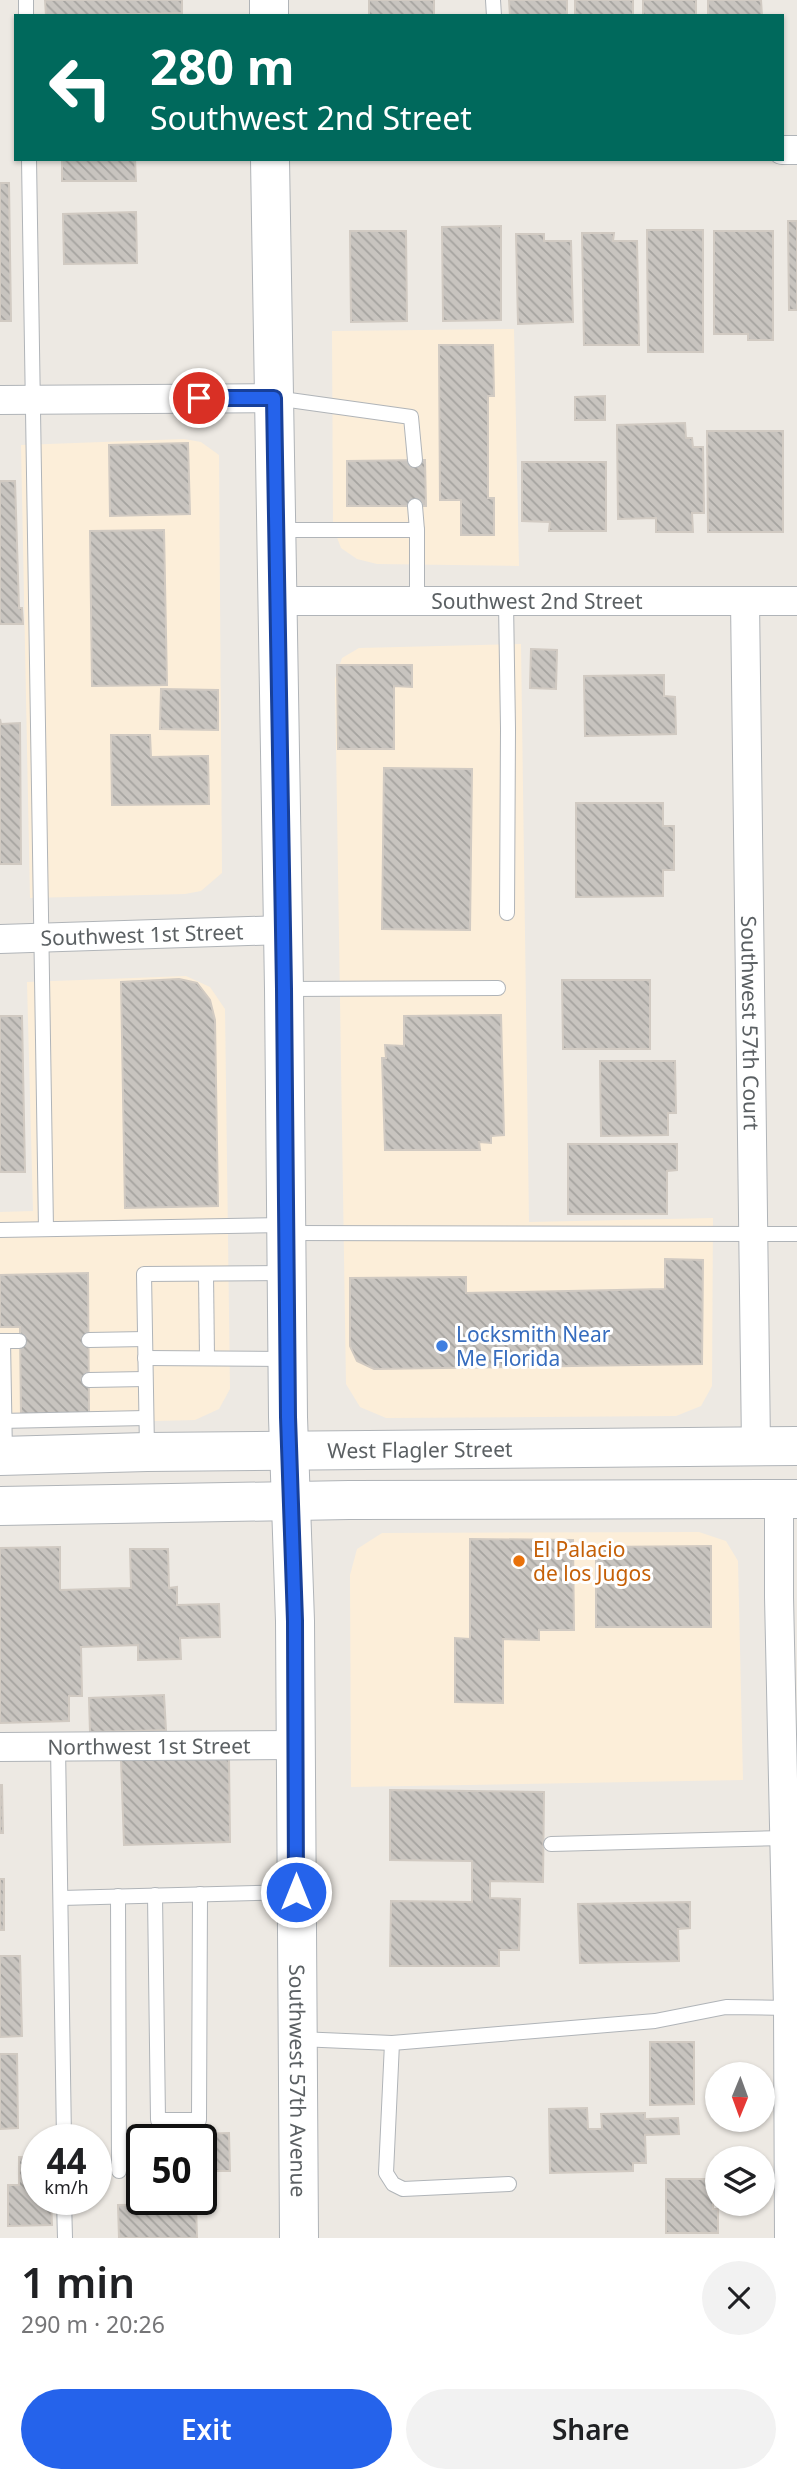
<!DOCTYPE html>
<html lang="en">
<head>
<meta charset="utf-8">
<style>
	body { margin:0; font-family:"Noto Sans",sans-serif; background:#f2f2f2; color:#202124; height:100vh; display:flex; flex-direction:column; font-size:26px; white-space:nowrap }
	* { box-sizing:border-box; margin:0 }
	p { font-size:23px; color:#757577 }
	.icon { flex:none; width:38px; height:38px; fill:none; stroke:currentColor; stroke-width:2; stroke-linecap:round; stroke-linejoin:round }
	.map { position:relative; height:2238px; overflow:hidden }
	.side { display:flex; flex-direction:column; background:#fff; flex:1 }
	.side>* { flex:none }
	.banner { position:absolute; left:14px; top:14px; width:770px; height:147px; border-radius:0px; box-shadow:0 2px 5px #0004; background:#00695c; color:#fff; overflow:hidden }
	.needle { width:46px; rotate:181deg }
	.controls { position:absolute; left:705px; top:2062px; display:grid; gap:14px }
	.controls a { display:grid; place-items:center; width:70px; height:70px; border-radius:50%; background:#fff; box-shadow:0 2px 5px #0004; font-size:35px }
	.speed { position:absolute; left:21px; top:2124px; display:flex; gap:14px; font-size:35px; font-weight:700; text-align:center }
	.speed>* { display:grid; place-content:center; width:91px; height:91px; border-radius:50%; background:#fff; box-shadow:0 2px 5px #0004; line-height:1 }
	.speed small { font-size:18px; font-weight:400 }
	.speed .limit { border:4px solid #111; border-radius:10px; background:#fff; color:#111 }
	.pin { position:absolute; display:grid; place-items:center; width:60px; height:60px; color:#fff; margin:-30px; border:4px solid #fff; border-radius:50%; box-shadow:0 2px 7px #0007 }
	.me { position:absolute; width:77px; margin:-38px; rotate:0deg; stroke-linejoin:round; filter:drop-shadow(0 0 5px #0008) }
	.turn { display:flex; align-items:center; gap:24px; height:147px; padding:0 21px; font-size:32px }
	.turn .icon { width:91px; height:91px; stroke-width:2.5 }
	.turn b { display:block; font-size:49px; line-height:60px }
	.round { display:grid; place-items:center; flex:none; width:74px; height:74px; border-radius:37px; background:#f2f2f2 }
	.headline { display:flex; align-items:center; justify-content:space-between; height:119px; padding:0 21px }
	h1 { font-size:42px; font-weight:600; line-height:52px }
	.action { display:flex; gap:14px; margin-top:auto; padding:14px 21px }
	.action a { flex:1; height:80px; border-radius:42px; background:#2563eb; color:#fff; font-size:28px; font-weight:600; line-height:80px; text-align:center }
	.action a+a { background:#f2f2f2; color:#202124 }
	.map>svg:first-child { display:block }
</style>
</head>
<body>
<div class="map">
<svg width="797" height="2238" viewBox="0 0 797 2238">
	<defs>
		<pattern id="building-back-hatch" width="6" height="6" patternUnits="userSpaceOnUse" patternTransform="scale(1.75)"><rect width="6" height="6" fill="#c8c4bf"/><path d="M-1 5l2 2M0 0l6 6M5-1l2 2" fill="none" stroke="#a5a39f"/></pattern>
	</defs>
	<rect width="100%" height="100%" fill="#ede9e3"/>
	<g fill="#fceed9">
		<path d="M514,329L519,566L377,564L357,559L341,548L333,527L332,331Z"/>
		<path d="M184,439L201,442L219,455L222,873L201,891L185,894L30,898L21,445Z"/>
		<path d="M521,644L529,1222L713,1218L712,1386L701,1406L676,1416L386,1418L360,1407L346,1384L335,679L342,658L359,648Z"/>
		<path d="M186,976L210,987L225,1009L230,1389L219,1409L195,1420L0,1425V1212L33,1211L27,982Z"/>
		<path d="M699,1532L726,1541L738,1561L743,1780L351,1787L350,1575L357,1549L382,1533Z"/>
	</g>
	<g fill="url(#building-back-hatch)" stroke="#d1cac2" stroke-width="2">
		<path d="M45,0H182V13L46,16Z"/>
		<rect x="369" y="0" width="65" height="16"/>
		<path d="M509,0H567V16H510Z"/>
		<rect x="575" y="0" width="58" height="16"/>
		<rect x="643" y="0" width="53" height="16"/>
		<path d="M708,0H761L762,16H708Z"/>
		<path d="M62,159H135L136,181H62Z"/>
		<path d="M0,183H9L11,321H0Z"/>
		<path d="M136,212L137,263L64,264L63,214Z"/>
		<path d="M788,221H797V310H789Z"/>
		<path d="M501,226V320L443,321L442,227Z"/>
		<path d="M647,230H703V352H648Z"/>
		<path d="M350,231H406L407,321L351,322Z"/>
		<path d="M714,231H773V340H748V334H714Z"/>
		<path d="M582,233H614L613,241H637L639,345H584Z"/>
		<path d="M516,234H544V241H571L573,322L518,324Z"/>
		<path d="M439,345H493L494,396H488V498H494V535H461V500H440Z"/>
		<path d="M605,396V420H575V397Z"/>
		<path d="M685,423L686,438H692L693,447H703L704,513H692L693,532H656V518L618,519L617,425Z"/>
		<path d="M707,431H783V532H708Z"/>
		<path d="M188,443L190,514L110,516L109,445Z"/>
		<path d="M425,460L426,506H347V461Z"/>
		<path d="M522,462H606V531H549L550,522L522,521Z"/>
		<path d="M0,481H15L19,608H22L23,624H0Z"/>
		<path d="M164,530L167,685L92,686L90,531Z"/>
		<path d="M531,649L557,650L556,689L530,688Z"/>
		<path d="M337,665H412V687L394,686V749H338Z"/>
		<path d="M664,675V696L675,697L676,734L585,736L584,676Z"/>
		<path d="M161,689L218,690V730L160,729Z"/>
		<path d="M0,719L1,724L20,723L21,864H0Z"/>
		<path d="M111,735H150L151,757L208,756L209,804L112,805Z"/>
		<path d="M384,768L472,769L470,930L382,929Z"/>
		<path d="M576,803H663V826H674V870H663V896L576,897Z"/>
		<path d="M179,979L197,983L210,1000L215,1020L218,1206L125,1208L121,982Z"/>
		<path d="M562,980H650V1049H563Z"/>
		<path d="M501,1015L504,1135L491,1136V1143L479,1142L480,1150H385L382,1058H386L385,1045L404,1046V1016Z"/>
		<path d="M0,1016H22L25,1172H0Z"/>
		<path d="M600,1061H675L676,1113H668V1135L601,1136Z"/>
		<path d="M568,1144H677V1170L667,1171V1214H568Z"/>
		<path d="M665,1259L703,1260L702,1364L374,1369L357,1361L350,1346V1278L466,1277V1293L665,1289Z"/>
		<path d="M88,1273L89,1415L21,1416L20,1327H0V1275Z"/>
		<path d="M470,1539L573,1540L574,1630H539V1640L503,1639V1703L455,1702V1638L470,1639Z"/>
		<path d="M711,1546V1627H596V1547Z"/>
		<path d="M60,1547V1590L131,1588L130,1549H168L169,1588L177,1587V1605L219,1604L220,1637L180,1638L181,1659L138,1660V1645L81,1647L82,1696H69V1721L0,1723V1548Z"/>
		<path d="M164,1695L166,1730L90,1732L89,1698Z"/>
		<path d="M229,1759L230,1842L124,1845L121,1760Z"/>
		<path d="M0,1785H2L3,1833H0Z"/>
		<path d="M390,1790L544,1792L543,1882L490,1881V1898L520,1899L519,1950H499V1966H390L391,1901L472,1902V1861L390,1860Z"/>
		<rect x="0" y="1879" width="4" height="51"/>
		<path d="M690,1902V1928L678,1929L679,1961L580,1963L578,1904Z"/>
		<path d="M0,1956H20L22,2036L0,2037Z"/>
		<path d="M650,2042H694V2104L650,2105Z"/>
		<path d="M0,2054H17L18,2128L0,2129Z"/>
		<path d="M587,2108L588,2129H602L601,2114L645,2113V2119L678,2118L679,2134L645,2135L646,2163H633V2171L550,2173L549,2109Z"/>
		<path d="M229,2133L230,2171H201V2140H169V2135Z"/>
		<path d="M19,2157L37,2158V2200H51L52,2225L8,2226V2185H19Z"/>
		<path d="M666,2179H713V2209H718V2233H666Z"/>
		<path d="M196,2204L197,2238H119L118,2205Z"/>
	</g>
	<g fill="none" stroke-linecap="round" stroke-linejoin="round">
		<g stroke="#b0b4b8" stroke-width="16">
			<g id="service">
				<path d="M26,0V16"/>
				<path d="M493,0L494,16"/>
				<path d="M29,159L46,1229"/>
				<path d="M275,398L411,417L415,460"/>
				<path d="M415,506L417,530"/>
				<path d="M277,530H417V602"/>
				<path d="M506,602L508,729L507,913"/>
				<path d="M286,989L498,988"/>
				<path d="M0,1230L285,1225"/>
				<path d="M287,1233L797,1234"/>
				<path d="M206,1274L207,1358"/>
				<path d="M89,1340L145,1339"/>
				<path d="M0,1341H3L5,1455"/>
				<path d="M3,1341H19"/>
				<path d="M145,1358L286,1359"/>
				<path d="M89,1380L145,1379"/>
				<path d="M0,1421L146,1418"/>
				<path d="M147,1449L144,1274L286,1273"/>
				<path d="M58,1746L64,2140"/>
				<path d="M551,1844L785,1838"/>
				<path d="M155,1895L158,2120H199L200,1894"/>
				<path d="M118,1896L119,2171"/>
				<path d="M61,1898L295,1892"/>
				<path d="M299,2039L392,2043"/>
				<path d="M509,2184L403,2189L393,2184L386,2173L392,2043L655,2021L726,2007L788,2008"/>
				<path d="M64,2200L65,2238"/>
			</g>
		</g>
		<g stroke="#b0b4b8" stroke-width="30">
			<g id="minor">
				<path d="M782,150H797"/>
				<path d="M0,400L274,398"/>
				<path id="s1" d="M276,601H797"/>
				<path id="s2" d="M745,601L756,1446"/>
				<path id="s3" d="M0,939L283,930"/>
				<path d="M779,1499V1597L788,2008L789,2238"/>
				<path id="s4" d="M0,1747L296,1745"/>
			</g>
		</g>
		<g stroke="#b0b4b8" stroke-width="40">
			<g id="secondary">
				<path d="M269,0V16"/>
				<path id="s5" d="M270,159L284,989L288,1417L295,1621L299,2238"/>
				<path id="s6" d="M0,1456L147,1452L797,1446"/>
				<path d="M0,1506L349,1500L797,1499"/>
			</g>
		</g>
		<use href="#service" stroke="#fff" stroke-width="14"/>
		<use href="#minor" stroke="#fff" stroke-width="28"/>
		<use href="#secondary" stroke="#fff" stroke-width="38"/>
	</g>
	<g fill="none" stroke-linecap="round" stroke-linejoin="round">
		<g stroke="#184099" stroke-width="18">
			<path id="route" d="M199,398H274L284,989L288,1417L295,1621L296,1892"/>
		</g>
		<use href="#route" stroke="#2563eb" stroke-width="12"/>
	</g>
	<circle fill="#3f7fe0" stroke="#fff" stroke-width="2.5" cx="442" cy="1346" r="7"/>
	<circle fill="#e8710a" stroke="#fff" stroke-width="2.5" cx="519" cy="1561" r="7"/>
	<g text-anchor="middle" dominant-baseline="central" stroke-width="6" stroke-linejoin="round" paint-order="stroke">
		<g font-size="21" fill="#5b6063" stroke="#fff">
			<text stroke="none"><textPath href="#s1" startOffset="261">Southwest 2nd Street</textPath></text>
			<text stroke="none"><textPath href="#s3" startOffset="142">Southwest 1st Street</textPath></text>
			<text stroke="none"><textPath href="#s2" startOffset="422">Southwest 57th Court</textPath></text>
			<text stroke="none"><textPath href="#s6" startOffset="420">West Flagler Street</textPath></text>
			<text stroke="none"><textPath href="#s4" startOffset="149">Northwest 1st Street</textPath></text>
			<text stroke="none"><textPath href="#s5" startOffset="1922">Southwest 57th Avenue</textPath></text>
		</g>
		<g font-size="21" fill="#366cbe" stroke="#fff" text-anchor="start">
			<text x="456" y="1334">Locksmith Near<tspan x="456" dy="24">Me Florida</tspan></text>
		</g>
		<g font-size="21" fill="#c56008" stroke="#fff" text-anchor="start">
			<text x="533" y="1549">El Palacio<tspan x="533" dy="24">de los Jugos</tspan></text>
		</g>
	</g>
</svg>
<div class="controls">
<a><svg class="needle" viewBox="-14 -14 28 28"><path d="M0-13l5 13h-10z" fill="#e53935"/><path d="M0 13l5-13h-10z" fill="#757577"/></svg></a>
<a><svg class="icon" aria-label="layers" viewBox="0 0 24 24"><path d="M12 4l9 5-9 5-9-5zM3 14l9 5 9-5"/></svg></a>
</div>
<div class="speed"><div>44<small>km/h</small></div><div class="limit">50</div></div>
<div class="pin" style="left:199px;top:398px;background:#d93025"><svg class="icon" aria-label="arrive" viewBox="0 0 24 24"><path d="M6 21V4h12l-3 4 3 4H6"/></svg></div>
<svg class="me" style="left:296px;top:1892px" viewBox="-20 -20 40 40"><circle r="17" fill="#2563eb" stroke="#fff" stroke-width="3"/><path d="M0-11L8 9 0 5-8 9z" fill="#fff"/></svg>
<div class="banner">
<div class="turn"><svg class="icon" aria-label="left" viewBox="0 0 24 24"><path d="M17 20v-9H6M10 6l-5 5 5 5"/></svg><div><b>280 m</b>Southwest 2nd Street</div></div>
</div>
</div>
<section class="side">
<div class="headline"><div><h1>1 min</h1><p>290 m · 20:26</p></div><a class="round"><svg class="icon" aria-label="close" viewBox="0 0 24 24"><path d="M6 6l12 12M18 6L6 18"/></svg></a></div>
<div class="action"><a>Exit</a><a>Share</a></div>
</section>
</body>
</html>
